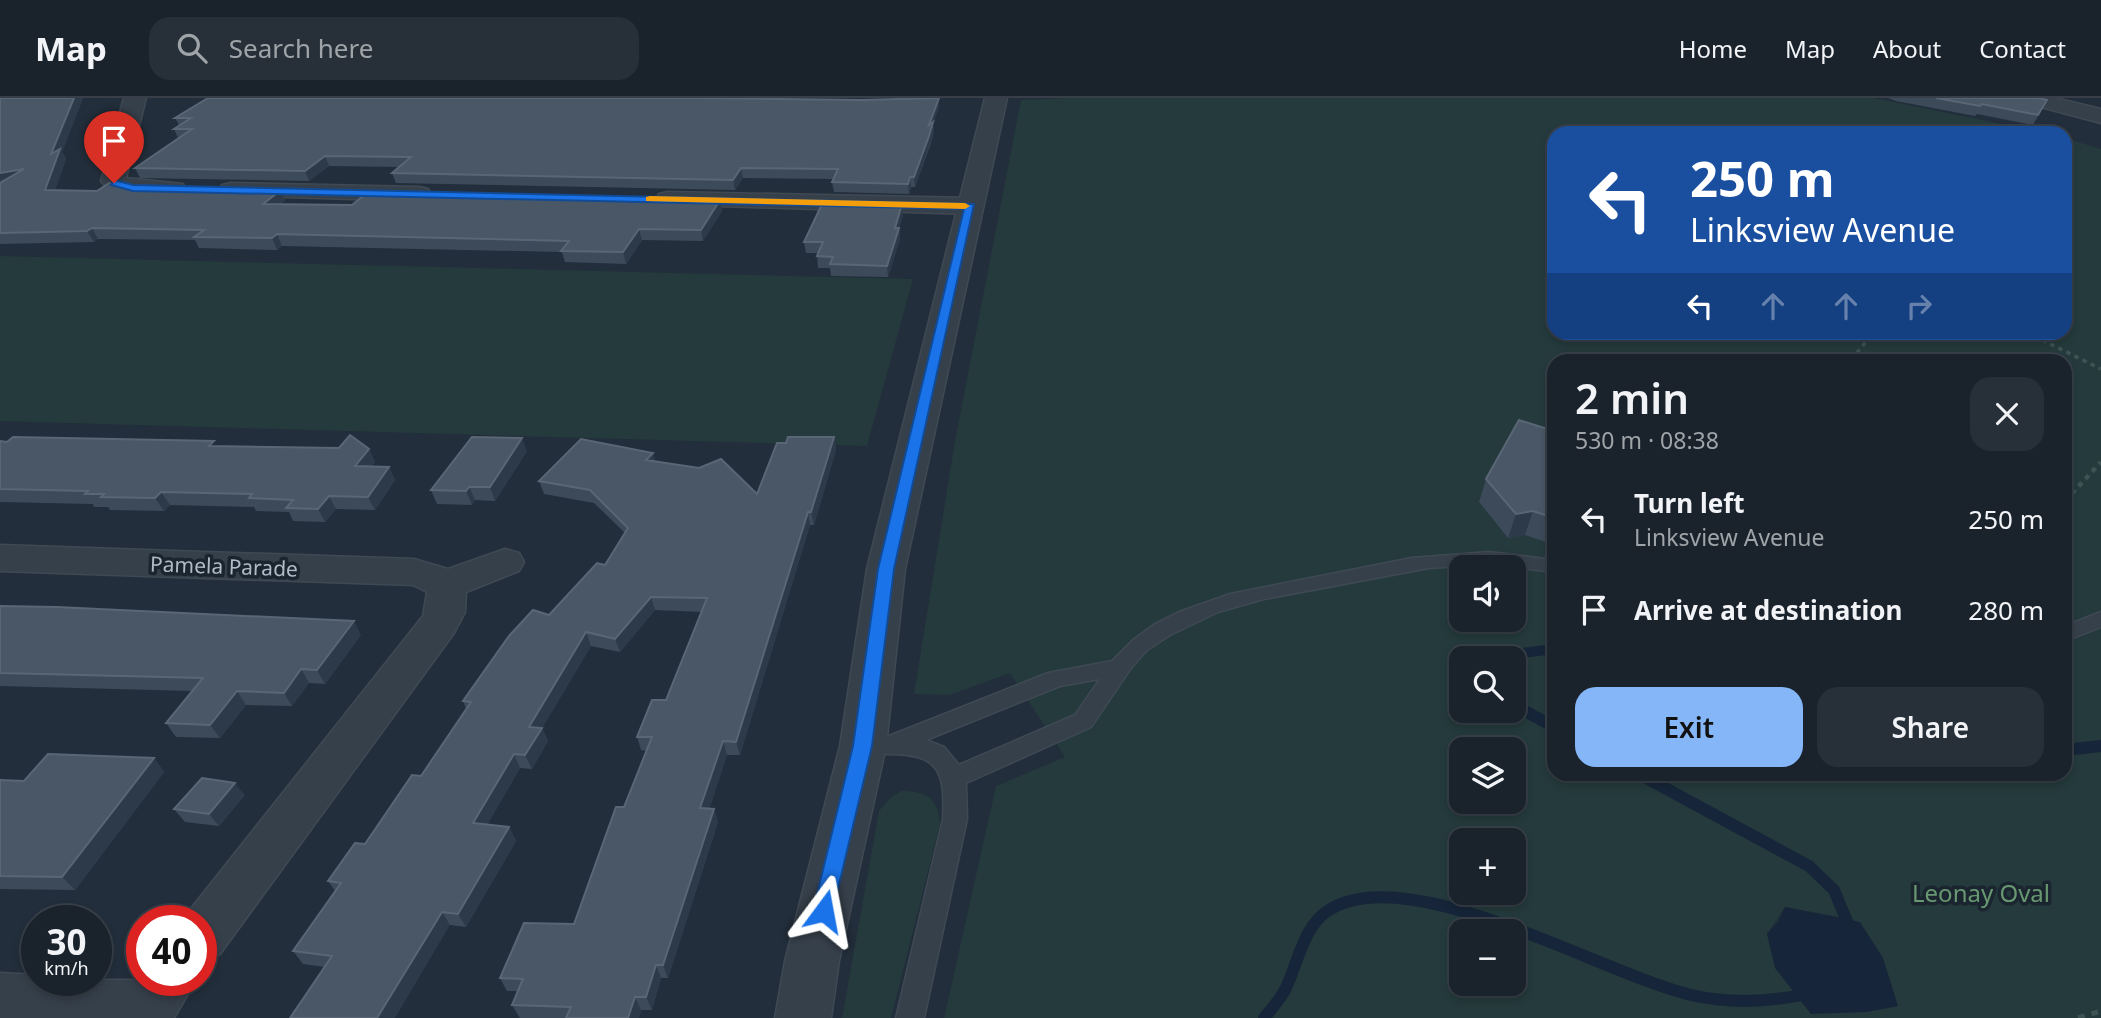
<!DOCTYPE html>
<html lang="en">
<head>
<meta charset="utf-8">
<style>
	body { margin:0; font-family:"Noto Sans",sans-serif; background:#272f38; color:#f1f3f6; height:100vh; display:flex; flex-direction:column; font-size:26px; white-space:nowrap }
	* { box-sizing:border-box; margin:0 }
	p { font-size:23px; color:#9fa4a9 }
	.icon { flex:none; width:38px; height:38px; fill:none; stroke:currentColor; stroke-width:2; stroke-linecap:round; stroke-linejoin:round }
	.map { position:relative; flex:1; overflow:hidden }
	.sheet { position:absolute; left:1547px; top:256px; width:525px; height:427px; display:flex; flex-direction:column; background:#1a222c; border-radius:21px; box-shadow:0 4px 10px #0003,0 0 0 2px #383f48 }
	.sheet>* { flex:none }
	.guide { position:absolute; left:1547px; top:28px; width:525px; height:214px; border-radius:21px; box-shadow:0 4px 10px #0003,0 0 0 2px #383f48; background:#1a4fa0; color:#fff; overflow:hidden }
	.tools { position:absolute; left:1449px; top:457px; display:grid; gap:14px }
	.tools a { display:grid; place-items:center; width:77px; height:77px; border-radius:14px; background:#1a222c; box-shadow:0 4px 10px #0003,0 0 0 2px #383f48; font-size:35px }
	.speed { position:absolute; left:21px; top:807px; display:flex; gap:14px; font-size:35px; font-weight:700; text-align:center }
	.speed>* { display:grid; place-content:center; width:91px; height:91px; border-radius:50%; background:#1a222c; box-shadow:0 4px 10px #0003,0 0 0 2px #383f48; line-height:1 }
	.speed small { font-size:18px; font-weight:400 }
	.speed .limit { border:10px solid #d22; background:#fff; color:#111 }
	.pin { position:absolute; display:grid; place-items:center; width:60px; height:60px; color:#fff; margin:-72px -30px; border-radius:50% 50% 50% 0; rotate:-45deg; box-shadow:0 0 7px #0007 }
	.pin .icon { rotate:45deg }
	.me { position:absolute; width:77px; margin:-38px; rotate:13deg; stroke-linejoin:round; filter:drop-shadow(0 0 5px #0008) }
	.turn { display:flex; align-items:center; gap:24px; height:147px; padding:0 28px; font-size:32px }
	.turn .icon { width:91px; height:91px; stroke-width:2.5 }
	.turn b { display:block; font-size:49px; line-height:60px }
	.lanes { display:flex; align-items:center; height:66px; padding:0 28px; background:#0003; justify-content:center; gap:35px; direction:ltr }
	.lanes .off { opacity:.35 }
	.round { display:grid; place-items:center; flex:none; width:74px; height:74px; border-radius:21px; background:#272f38 }
	.overview { display:flex; align-items:center; justify-content:space-between; height:119px; padding:0 28px }
	h1 { font-size:42px; font-weight:600; line-height:52px }
	.primary-button { display:flex; gap:14px; margin-top:auto; padding:14px 28px }
	.primary-button a { flex:1; height:80px; border-radius:21px; background:#85b6f8; color:#111; font-size:28px; font-weight:600; line-height:80px; text-align:center }
	.primary-button a+a { background:#272f38; color:#f1f3f6 }
	ul { padding:0; list-style:none }
	li { display:flex; align-items:center; gap:21px; height:91px; padding:0 28px }
	li div { flex:1 }
	li b { display:block; font-size:26px }
	li em { font-style:normal }
	header { display:flex; align-items:center; gap:42px; box-sizing:border-box; height:98px; padding:0 35px; background:#1a222c; border-bottom:2px solid #383f48 }
	header strong { font-size:33px }
	nav { display:flex; gap:38px; margin-inline-start:auto; font-size:24px }
	.search { width:490px; height:63px; background:#272f38; display:flex; align-items:center; gap:18px; box-sizing:border-box; padding:0 24px; border-radius:21px; color:#9fa4a9; font-size:26px }
	.map>svg:first-child { display:block }
</style>
</head>
<body>
<header>
<strong>Map</strong>
<div class="search"><svg class="icon" aria-label="search" viewBox="0 0 24 24"><circle cx="10" cy="10" r="6"/><path d="M15 15l6 6"/></svg>Search here</div>
<nav><a>Home</a><a>Map</a><a>About</a><a>Contact</a></nav>
</header>
<div class="map">
<svg width="2101" height="920" viewBox="0 0 2101 920">
	<rect width="100%" height="100%" fill="#222e3b"/>
	<g fill="#243a3c" fill-rule="evenodd">
		<path d="M1068,0H1874L2046,35H1554V234H2065V40L2101,51V920H944L996,688L1065,659L1010,575L950,597L914,596L955,343L1021,2ZM1554,262H2065V676H1554ZM1461,469H1514V522H1461ZM1461,560H1514V612H1461ZM1461,651H1514V704H1461ZM1461,742H1514V794H1461ZM1785,809L1839,819L1897,908L1866,914L1811,915L1767,836ZM1461,833H1514V886H1461Z"/>
		<path d="M0,158L913,181L867,348L0,323Z"/>
		<path d="M902,693C928,693 938,701 940,726L891,920H842L879,713L891,699Z"/>
	</g>
	<path fill="#162539" d="M1785,809L1860,824L1883,860L1898,908L1866,914L1811,916L1775,870L1767,836L1778,824Z"/>
	<g fill="none" stroke-linecap="round" stroke-linejoin="round">
		<path stroke="#162539" stroke-width="10" d="M1481,560L1554,551"/>
		<g stroke="#162539" stroke-width="12">
			<path d="M1514,607L1554,629"/>
			<path d="M2065,652L2101,648"/>
			<path d="M1639,676L1809,768L1834,792L1851,833"/>
			<path d="M1264,920C1272,910 1280,902 1286,890C1298,865 1303,828 1329,812C1409,761 1605,877 1691,897C1730,906 1769,904 1807,896"/>
		</g>
		<g stroke="#3f4954" stroke-width="3">
			<g id="service">
				<path d="M1489,454L1554,462V474L1489,466L1429,470L1264,501L1218,514L1170,537L1147,552L1131,570L1091,629L966,685L967,721L924,920H896L943,721C945,673 940,656 888,656C876,656 866,658 855,654L852,648L855,642L889,638L1048,575L1112,563L1133,542L1155,526L1179,514L1230,496L1412,460ZM1100,581L1075,617L959,667L944,649L926,642L1060,588Z"/>
				<path d="M2101,514V529L2065,543V528Z"/>
			</g>
		</g>
		<g stroke="#3f4954" stroke-width="3">
			<g id="minor">
				<path d="M124,0H146L126,80L183,86L186,91L183,96C162,101 114,102 101,83Z"/>
				<path d="M2018,0H2055L2101,11V25L2022,4Z"/>
				<path d="M231,85L419,89L428,91L431,96L428,101L419,103L222,97L219,92L222,87Z"/>
				<path d="M668,94L970,100L979,103L983,108L979,113L970,116L659,106L656,101L659,96Z"/>
				<path d="M0,447L414,461L448,471L505,451L519,455L524,464L519,473L466,494L465,514L454,535L220,856L201,863V822H182L423,518L427,494L413,487L0,473Z"/>
				<path d="M142,874V882H196L174,920H0V875L37,877V882H135Z"/>
			</g>
		</g>
		<g stroke="#3f4954" stroke-width="3">
			<path id="tertiary" d="M985,0H1007L905,471L886,648L839,863L831,920H775L785,863L840,648L867,471Z"/>
		</g>
		<g stroke="#3d5354" stroke-width="3.5" stroke-dasharray="4.5 4.5" stroke-linecap="butt">
			<path d="M2026,234L2101,271"/>
			<path d="M1851,262L1874,234"/>
		</g>
		<path stroke="#3d5354" stroke-width="4.5" stroke-dasharray="5 5" stroke-linecap="butt" d="M2065,403L2101,364"/>
		<path stroke="#3d5354" stroke-width="5" stroke-dasharray="7 7" stroke-linecap="butt" d="M2078,920L2101,913"/>
		<use href="#service" fill="#36404b" fill-rule="evenodd"/>
		<use href="#minor" fill="#36404b" fill-rule="evenodd"/>
		<use href="#tertiary" fill="#36404b" fill-rule="evenodd"/>
	</g>
	<g fill="#3d4a5a">
		<path d="M0,0H83L62,54L66,61L55,92L97,93L119,88L281,92L285,102L281,106L352,107L720,102L722,113L703,143L642,142L626,166L565,164L562,154L282,148L277,152L199,150L195,142L98,141L94,144L0,146Z"/>
		<path d="M1888,0H2038L2047,2L2033,27L1977,16L1975,18L1896,3Z"/>
		<path d="M939,9L933,26L934,34L930,48L915,89H911L909,96L834,94L832,84L834,81L743,80L735,92L396,85L392,75L399,69L329,68L309,83L140,80L135,70L178,40L174,31L179,27L175,20Z"/>
		<path d="M902,106L903,117L899,130L900,141L888,179L831,178L830,170H818L817,158L818,155H806L804,144Z"/>
		<path d="M1554,333V447L1525,437L1508,440L1479,404L1486,381Z"/>
		<path d="M834,339L836,352L814,427H810L740,657H727L709,711H714L718,724L668,880H661L652,912H641L639,920H520L512,907L518,893H507L500,880L574,826L624,709L647,653L641,652L637,639L666,602L702,514L655,512L620,554L591,548L542,630L548,643L532,671L520,670L487,727L509,729L516,743L466,829L450,827L325,869L303,866L293,853L335,793L328,783L365,746L421,678L466,611L463,603L549,517L605,467L625,435L594,405L544,396L539,383L656,364L757,396L786,345Z"/>
		<path d="M0,343L369,351L375,364L372,368L389,369L395,382L375,412L336,411L325,424L293,423L289,414L256,413L254,409L170,407L164,413L110,412L108,409H94L93,406L0,404Z"/>
		<path d="M527,353L495,403L475,402L472,407L437,406L431,392Z"/>
		<path d="M0,508L361,537L325,586L309,585L292,608L246,607L220,640L176,639L166,625L192,593L0,588Z"/>
		<path d="M154,660L164,674L75,792L0,791V682L24,683Z"/>
		<path d="M245,697L219,728L185,724L174,711Z"/>
	</g>
	<g fill="#2d3a49">
		<path d="M74,0H83L62,54L66,61L51,103L45,92L51,56Z"/>
		<path d="M939,0V9L933,26L934,34L915,89L914,79L929,27Z"/>
		<path d="M325,58L329,68L309,83L305,73Z"/>
		<path d="M741,70L743,80L735,92L733,82Z"/>
		<path d="M24,71L0,86V75Z"/>
		<path d="M910,79L911,89L909,96L908,86Z"/>
		<path d="M281,92L285,102L268,117L263,106Z"/>
		<path d="M720,102L722,113L703,143L701,132Z"/>
		<path d="M902,106L903,117L899,130L900,141L888,179L887,168L895,130Z"/>
		<path d="M92,130L98,141L94,144L87,133Z"/>
		<path d="M639,131L642,142L626,166L623,154Z"/>
		<path d="M277,136L282,148L277,152L272,140Z"/>
		<path d="M834,339L836,352L814,427L811,414Z"/>
		<path d="M522,340L527,353L495,403L490,389Z"/>
		<path d="M369,351L375,364L361,381L355,368Z"/>
		<path d="M653,355L657,368L646,362Z"/>
		<path d="M389,369L395,382L375,412L368,399Z"/>
		<path d="M469,389L475,402L472,407L466,393Z"/>
		<path d="M161,394L170,407L164,413L155,400Z"/>
		<path d="M329,398L336,411L325,424L318,411Z"/>
		<path d="M1533,413L1525,437L1508,440L1516,416Z"/>
		<path d="M808,414L810,427L740,657L736,644Z"/>
		<path d="M651,499L655,512L620,554L615,541Z"/>
		<path d="M354,523L361,537L325,586L317,572Z"/>
		<path d="M586,534L591,548L540,633L542,630L548,643L532,671L525,657L529,629Z"/>
		<path d="M301,571L309,585L292,608L284,595Z"/>
		<path d="M237,593L246,607L220,640L210,627Z"/>
		<path d="M723,643L727,657L705,724L700,710Z"/>
		<path d="M514,656L520,670L480,739L473,725Z"/>
		<path d="M154,660L164,674L75,792L62,779Z"/>
		<path d="M235,685L245,697L219,728L209,716Z"/>
		<path d="M714,711L718,724L668,880L663,867Z"/>
		<path d="M509,729L516,743L466,829L458,816Z"/>
		<path d="M442,814L450,827L395,920H377Z"/>
		<path d="M656,867L661,880L652,912L646,899Z"/>
		<path d="M635,899L641,912L639,920H628Z"/>
	</g>
	<g fill="#495766" stroke="#5a6675" stroke-width="2">
		<path d="M0,0H74L51,56L60,51L45,92L97,93L109,85L119,88L281,92L263,106L352,107L368,94L720,102L701,132L639,131L623,154L561,153L569,143L277,136L272,140L194,139L204,132L92,130L87,133L0,135V85L24,71L0,75Z"/>
		<path d="M208,0H699L861,2L939,0L929,27L933,24L929,38L914,79H910L908,86L832,84L838,71L741,70L733,82L392,75L411,59L325,58L305,73L135,70L192,31H174L191,20H175Z"/>
		<path d="M1936,0H2038L2047,2L2038,17L1982,6L1980,8Z"/>
		<path d="M823,104L902,106L895,130H899L887,168L830,166L833,159L817,158L823,144H804Z"/>
		<path d="M1519,322L1554,333V420L1533,413L1516,416L1486,381Z"/>
		<path d="M350,337L369,351L355,368L389,369L368,399L329,398L318,411L286,410L293,402L249,400L252,396L161,394L155,400L101,399L104,396H85L88,393L0,391V343L7,344L13,339L214,343L209,348L339,350Z"/>
		<path d="M472,339L522,340L490,389H469L466,393L431,392Z"/>
		<path d="M788,339H834L811,414H808L736,644L723,643L700,710L714,711L663,867H656L646,899H635L628,920H566L571,909L512,907L523,881L500,880L524,825L574,826L616,709H624L652,639H637L652,602H666L707,500L651,499L615,541L586,534L529,629L542,630L525,657L514,656L473,725L509,729L458,816L442,814L377,920H290L332,858L293,853L341,785L328,783L355,745L365,746L412,677L421,678L471,604L463,603L509,538L533,512L549,517L597,465L605,467L628,430L590,392L539,383L581,341L653,355L646,362L699,370L721,361L757,396L777,345H786Z"/>
		<path d="M0,508L57,509L354,523L317,572L301,571L284,595L237,593L210,627L166,625L203,580L0,575Z"/>
		<path d="M48,656L154,660L62,779L0,778V682L24,683Z"/>
		<path d="M202,680L235,685L209,716L174,711Z"/>
	</g>
	<path fill="#1a73e8" stroke="#114b97" stroke-width="2" d="M114,82L133,87L974,106L894,471L872,648L831,820L824,822L816,820L813,813L853,648L878,471L964,111L133,93L111,87Z"/>
	<path fill="#f59e0b" d="M650,98L965,105L970,108L965,111L646,103V99Z"/>
	<g text-anchor="middle" dominant-baseline="central" stroke-width="7" stroke-linejoin="round" paint-order="stroke">
		<g font-size="21" fill="#b1bbc7" stroke="#1b2530">
			<text transform="translate(224 468) rotate(2)">Pamela Parade</text>
		</g>
		<g font-size="24" fill="#689871" stroke="#1b2530">
			<text x="1981" y="794">Leonay Oval</text>
		</g>
	</g>
</svg>
<div class="tools">
<a><svg class="icon" aria-label="sound" viewBox="0 0 24 24"><path d="M4 9h4l5-4v14l-5-4H4zM17 9q2 3 0 6"/></svg></a>
<a><svg class="icon" aria-label="search" viewBox="0 0 24 24"><circle cx="10" cy="10" r="6"/><path d="M15 15l6 6"/></svg></a>
<a><svg class="icon" aria-label="layers" viewBox="0 0 24 24"><path d="M12 4l9 5-9 5-9-5zM3 14l9 5 9-5"/></svg></a>
<a>+</a>
<a>−</a>
</div>
<div class="speed"><div>30<small>km/h</small></div><div class="limit">40</div></div>
<div class="pin" style="left:114px;top:85px;background:#d93025"><svg class="icon" aria-label="arrive" viewBox="0 0 24 24"><path d="M6 21V4h12l-3 4 3 4H6"/></svg></div>
<svg class="me" style="left:824px;top:813px" viewBox="-20 -20 40 40"><path d="M0-17L14 15 0 8-14 15z" fill="#1a73e8" stroke="#fff" stroke-width="4"/></svg>
<div class="guide">
<div class="turn"><svg class="icon" aria-label="left" viewBox="0 0 24 24"><path d="M17 20v-9H6M10 6l-5 5 5 5"/></svg><div><b>250 m</b>Linksview Avenue</div></div>
<div class="lanes"><svg class="icon" aria-label="left" viewBox="0 0 24 24"><path d="M17 20v-9H6M10 6l-5 5 5 5"/></svg><svg class="icon off" aria-label="ahead" viewBox="0 0 24 24"><path d="M12 20V5M6 11l6-6 6 6"/></svg><svg class="icon off" aria-label="ahead" viewBox="0 0 24 24"><path d="M12 20V5M6 11l6-6 6 6"/></svg><svg class="icon off" aria-label="right" viewBox="0 0 24 24"><path d="M7 20v-9h11M14 6l5 5-5 5"/></svg></div>
</div>
<section class="sheet">
<div class="overview"><div><h1>2 min</h1><p>530 m · 08:38</p></div><a class="round"><svg class="icon" aria-label="close" viewBox="0 0 24 24"><path d="M6 6l12 12M18 6L6 18"/></svg></a></div>
<ul>
<li><svg class="icon" aria-label="left" viewBox="0 0 24 24"><path d="M17 20v-9H6M10 6l-5 5 5 5"/></svg><div><b>Turn left</b><p>Linksview Avenue</p></div><em>250 m</em></li>
<li><svg class="icon" aria-label="arrive" viewBox="0 0 24 24"><path d="M6 21V4h12l-3 4 3 4H6"/></svg><div><b>Arrive at destination</b></div><em>280 m</em></li>
</ul>
<div class="primary-button"><a>Exit</a><a>Share</a></div>
</section>
</div>
</body>
</html>
